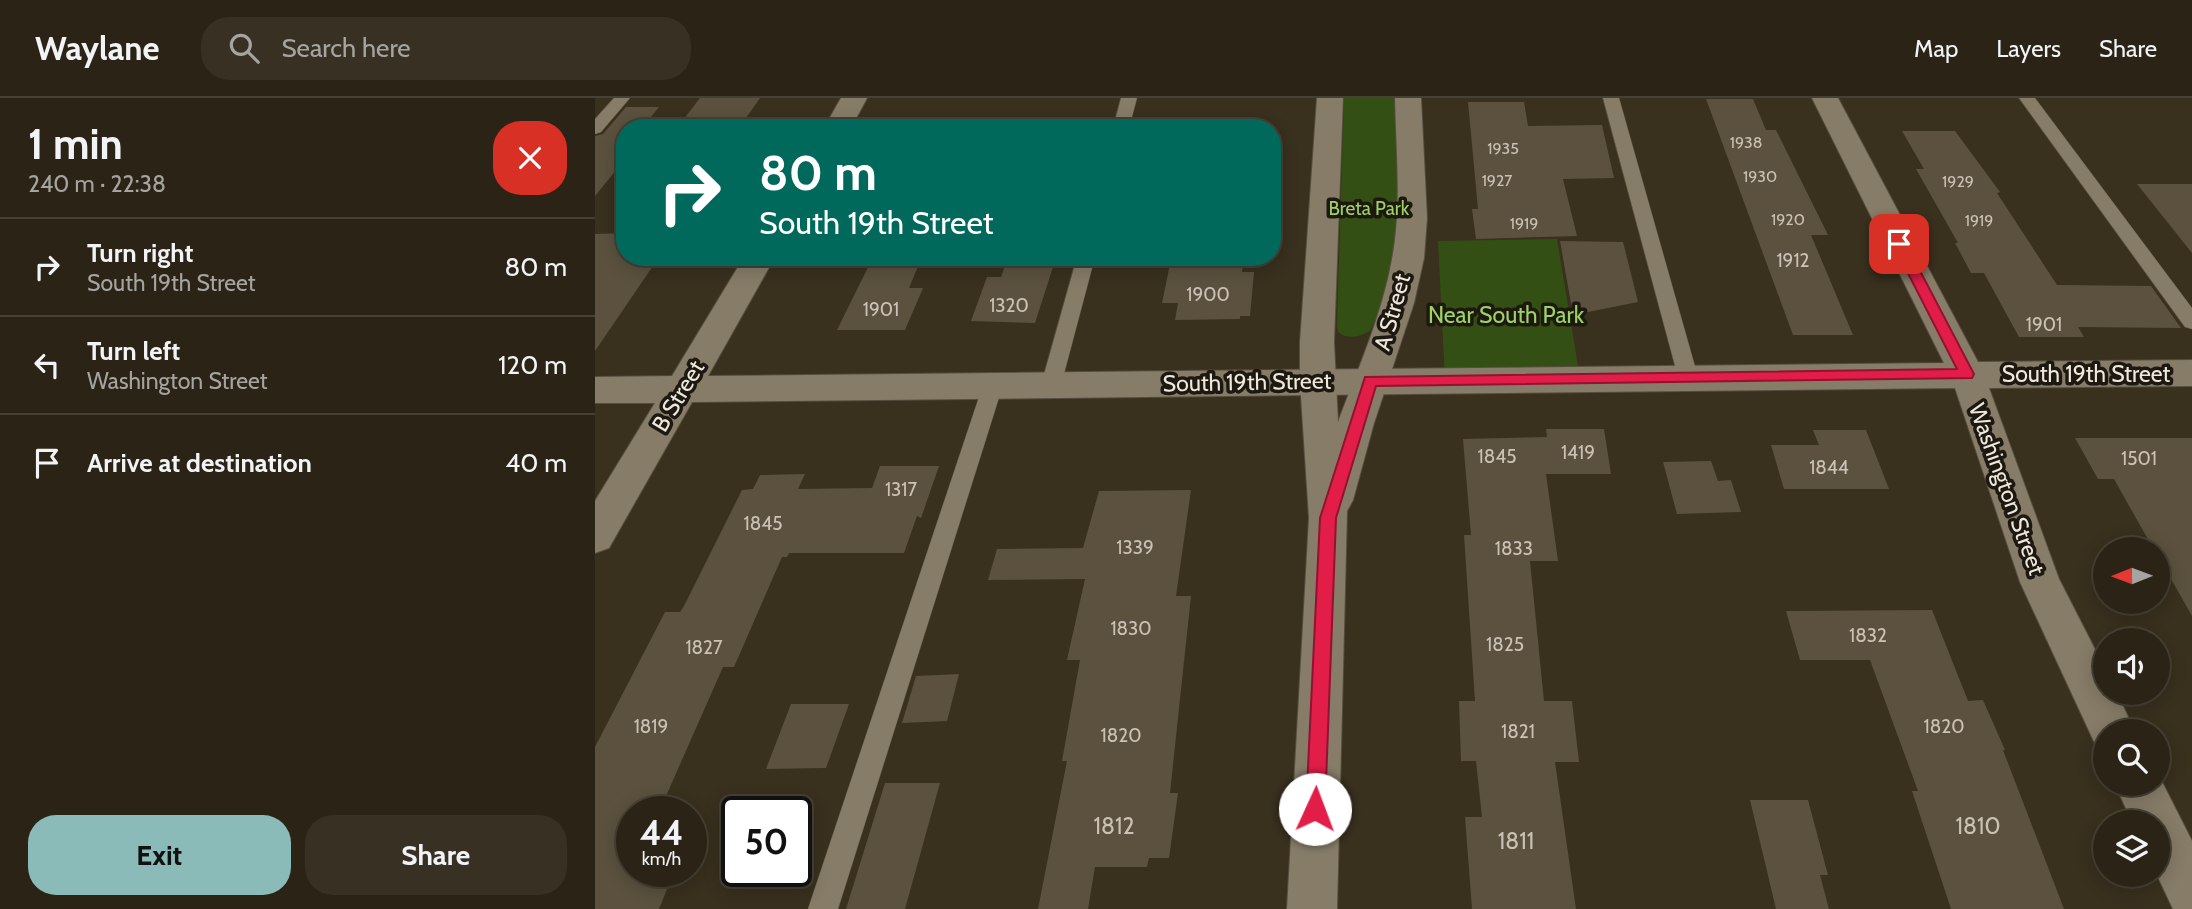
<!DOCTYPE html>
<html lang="en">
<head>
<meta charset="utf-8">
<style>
	body { margin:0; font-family:Cabin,sans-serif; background:#373023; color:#f1f3f6; height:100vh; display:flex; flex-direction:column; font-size:26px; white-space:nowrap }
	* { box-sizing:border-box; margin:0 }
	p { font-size:23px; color:#a6a4a1 }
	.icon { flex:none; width:38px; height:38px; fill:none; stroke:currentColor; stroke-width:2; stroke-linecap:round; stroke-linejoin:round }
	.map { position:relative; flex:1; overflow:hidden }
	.details { display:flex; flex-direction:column; background:#2b2416; width:595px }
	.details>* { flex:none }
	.guide { position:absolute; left:21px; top:21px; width:665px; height:147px; border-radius:28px; box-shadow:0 4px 18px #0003,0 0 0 2px #474135; background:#00695c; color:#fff; overflow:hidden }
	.needle { width:46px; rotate:269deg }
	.buttons { position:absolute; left:1498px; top:439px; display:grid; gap:14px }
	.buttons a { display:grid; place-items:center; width:77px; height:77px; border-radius:50%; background:#2b2416; box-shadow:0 4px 18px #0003,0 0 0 2px #474135; font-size:35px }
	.speed { position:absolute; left:21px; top:698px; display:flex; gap:14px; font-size:35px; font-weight:700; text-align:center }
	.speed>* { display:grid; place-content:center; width:91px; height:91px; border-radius:50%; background:#2b2416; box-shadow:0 4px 18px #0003,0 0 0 2px #474135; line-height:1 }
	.speed small { font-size:18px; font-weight:400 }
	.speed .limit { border:4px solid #111; border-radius:10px; background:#fff; color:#111 }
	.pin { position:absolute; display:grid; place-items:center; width:60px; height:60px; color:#fff; margin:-30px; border-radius:14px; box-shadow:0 4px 10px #0006 }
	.me { position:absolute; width:77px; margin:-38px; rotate:2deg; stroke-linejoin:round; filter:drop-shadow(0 0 5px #0008) }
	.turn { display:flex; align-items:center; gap:24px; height:147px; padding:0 28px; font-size:32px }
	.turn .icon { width:91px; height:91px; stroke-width:2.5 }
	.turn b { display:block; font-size:49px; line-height:60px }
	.round { display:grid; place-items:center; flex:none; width:74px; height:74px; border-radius:28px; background:#373023 }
	.headline { display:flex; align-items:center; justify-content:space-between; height:119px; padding:0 28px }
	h1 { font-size:42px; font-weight:700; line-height:52px }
	.button { display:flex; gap:14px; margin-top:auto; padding:14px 28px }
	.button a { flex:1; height:80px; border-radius:28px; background:#8bbbb9; color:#111; font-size:28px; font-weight:700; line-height:80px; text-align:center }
	.button a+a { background:#373023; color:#f1f3f6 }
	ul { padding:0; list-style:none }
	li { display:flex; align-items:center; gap:21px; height:98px; padding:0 28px; border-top:2px solid #474135 }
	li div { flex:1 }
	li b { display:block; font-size:26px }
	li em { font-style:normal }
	header { display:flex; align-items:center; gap:42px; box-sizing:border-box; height:98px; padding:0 35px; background:#2b2416; border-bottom:2px solid #474135 }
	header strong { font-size:33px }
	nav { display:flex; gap:38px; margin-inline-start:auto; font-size:24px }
	.search { width:490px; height:63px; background:#373023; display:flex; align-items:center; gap:18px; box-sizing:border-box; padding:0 24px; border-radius:28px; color:#a6a4a1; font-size:26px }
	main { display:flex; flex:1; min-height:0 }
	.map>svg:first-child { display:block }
</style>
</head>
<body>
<header>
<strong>Waylane</strong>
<div class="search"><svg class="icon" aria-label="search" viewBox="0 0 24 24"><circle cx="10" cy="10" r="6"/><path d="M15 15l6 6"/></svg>Search here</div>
<nav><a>Map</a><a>Layers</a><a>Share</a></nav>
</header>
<main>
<section class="details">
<div class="headline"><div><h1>1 min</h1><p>240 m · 22:38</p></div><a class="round" style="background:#d93025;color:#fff"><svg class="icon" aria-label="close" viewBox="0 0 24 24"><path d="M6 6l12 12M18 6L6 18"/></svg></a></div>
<ul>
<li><svg class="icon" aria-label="right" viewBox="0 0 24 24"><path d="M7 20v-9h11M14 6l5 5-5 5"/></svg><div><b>Turn right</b><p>South 19th Street</p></div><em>80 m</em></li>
<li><svg class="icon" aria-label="left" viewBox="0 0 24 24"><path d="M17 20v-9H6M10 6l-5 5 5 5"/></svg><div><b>Turn left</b><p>Washington Street</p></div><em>120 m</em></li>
<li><svg class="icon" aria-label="arrive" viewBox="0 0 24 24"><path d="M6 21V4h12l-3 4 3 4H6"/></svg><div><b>Arrive at destination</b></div><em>40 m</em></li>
</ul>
<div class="button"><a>Exit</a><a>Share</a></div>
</section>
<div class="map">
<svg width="1597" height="811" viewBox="0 0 1597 811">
	<rect width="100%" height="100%" fill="#39301e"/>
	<g fill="#344f13">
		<path d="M749,0H801C802,77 812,162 775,233C764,239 753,242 743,234L742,228Z"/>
		<path d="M962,141L985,280L850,282L843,143Z"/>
	</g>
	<g fill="#5b513e">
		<path d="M105,0H165L144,30H82Z"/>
		<path d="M1111,1H1158L1171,32H1181L1233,137H1216L1258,237H1198Z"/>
		<path d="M873,4H929L933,28L1007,27L1019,80L968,81L982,138L881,141L877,111H883Z"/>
		<path d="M31,9H64L47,30H30V61L0,98V38L8,36Z"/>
		<path d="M1307,33H1360L1405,94L1402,95L1462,187L1556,188L1586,230L1483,229L1489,239H1424L1389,175H1376L1360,145H1363L1321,71H1329Z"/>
		<path d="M1542,86H1597V155Z"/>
		<path d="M30,135V159H64L0,253V136Z"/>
		<path d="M965,143L1028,144L1043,204L978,217Z"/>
		<path d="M278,159H327L314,190H328L310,232H242Z"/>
		<path d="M413,159H449L447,166H459L440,225L376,223L392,179H406Z"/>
		<path d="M592,159H649L647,174H659L655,218H645V221L580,222L583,205H567L575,166H590Z"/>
		<path d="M951,331H1009L1016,376H951L963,463H935L949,603H977L984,664H960L981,811H877L870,719H887L881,663H866L864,603H880L869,437H876L868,341L952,339Z"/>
		<path d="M1218,332H1271L1294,391H1189L1176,347H1224Z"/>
		<path d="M1480,340H1597V518L1563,458V452H1559L1519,381H1503Z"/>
		<path d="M1116,363L1123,383L1136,382L1146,414L1082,416L1068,364Z"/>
		<path d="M285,368H344L326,420L322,418L309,455H194L192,459H187L139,569H128L64,714H37V774H79L64,811H0V649L70,514H85L89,508L147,392L158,391L165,377L210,376L203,391L277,390Z"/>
		<path d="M596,392L581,498H596L575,695H583L574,760H554L552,769H500L493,811H443L472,663H467L485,562H472L490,481L393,482L402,451L488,450L504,393Z"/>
		<path d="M1337,512L1373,603L1388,602L1410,652H1408L1469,811H1356L1317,693H1323L1275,562H1205L1191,513Z"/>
		<path d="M364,576L352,623L307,625L321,578Z"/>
		<path d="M196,606H254L231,670L171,671Z"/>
		<path d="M290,685H345L310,811H251Z"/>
		<path d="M1155,702H1213L1233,777H1225L1234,811H1181Z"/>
	</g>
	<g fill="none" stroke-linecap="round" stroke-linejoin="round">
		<g stroke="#564e3f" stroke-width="1">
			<g id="lane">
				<path d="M19,0H35L6,34L0,36V21Z"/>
				<path d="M526,0H542L534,30H518Z"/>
				<path d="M1008,0H1024L1103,279L1100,284L1093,287L1086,284L1083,279Z"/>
				<path d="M1424,0H1440L1597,210V231L1590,229Z"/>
				<path d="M482,159H500L466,287L463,292L456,295L449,292L446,287Z"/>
				<path d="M398,279L405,282L408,287L243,811H213L388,287L391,282Z"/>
			</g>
		</g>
		<g stroke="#564e3f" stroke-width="2">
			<g id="street">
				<path d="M246,0H272L256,30H229Z"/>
				<path d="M1217,0H1243L1383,264L1597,262V288L1394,290L1464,481L1510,571V595H1522L1540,634H1510V653L1502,650L1425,484L1360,290L97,304L14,450L0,455V403L60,305H0V279L77,278L149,159H180L113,278L1349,265Z"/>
				<path d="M1563,676L1597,743V811H1578L1562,777L1563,724H1537L1520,686H1563Z"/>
			</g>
		</g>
		<g stroke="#564e3f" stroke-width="2">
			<path id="secondary" d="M722,0H748L739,244L743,324C763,271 787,217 797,161C807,109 801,53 800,0H826L832,120L829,160L819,205L779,325L758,402L752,413L742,811H692L714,420L705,283V244Z"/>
		</g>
		<use href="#lane" fill="#867c68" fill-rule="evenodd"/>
		<use href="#street" fill="#867c68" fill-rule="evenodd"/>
		<use href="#secondary" fill="#867c68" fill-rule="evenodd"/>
	</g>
	<path fill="#e11d48" stroke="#92132f" stroke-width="2" d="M1304,141L1311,146L1379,276L1377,280L781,288L741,420L730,711L727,718L720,721L714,718L711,711L725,420L770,279L1362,271L1298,146Z"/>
	<g text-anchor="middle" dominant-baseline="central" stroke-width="7" stroke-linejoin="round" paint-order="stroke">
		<g font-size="16" fill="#c9c2b5">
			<text x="1151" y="44">1938</text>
			<text x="908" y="50">1935</text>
			<text x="1165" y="78">1930</text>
			<text x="902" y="82">1927</text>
			<text x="1363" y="83">1929</text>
			<text x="1193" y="121">1920</text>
			<text x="1384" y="122">1919</text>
			<text x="929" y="125">1919</text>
		</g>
		<g font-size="19" fill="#9dd267" stroke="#1d1911">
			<text x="774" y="110">Breta Park</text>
		</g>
		<g font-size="19" fill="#c9c2b5">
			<text x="1198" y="162">1912</text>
			<text x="613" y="196">1900</text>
			<text x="414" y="207">1320</text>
			<text x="286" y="211">1901</text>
			<text x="1449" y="226">1901</text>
			<text x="983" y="354">1419</text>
			<text x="902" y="358">1845</text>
			<text x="1544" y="360">1501</text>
			<text x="1234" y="369">1844</text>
			<text x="306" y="391">1317</text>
			<text x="168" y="425">1845</text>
			<text x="540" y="449">1339</text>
			<text x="919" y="450">1833</text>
			<text x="536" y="530">1830</text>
			<text x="1273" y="537">1832</text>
			<text x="910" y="546">1825</text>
			<text x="109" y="549">1827</text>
			<text x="56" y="628">1819</text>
			<text x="1349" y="628">1820</text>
			<text x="923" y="633">1821</text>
			<text x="526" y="637">1820</text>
		</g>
		<g font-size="23" fill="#eee8dd" stroke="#1d1911">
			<text transform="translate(797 214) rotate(-74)">A Street</text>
			<text x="1491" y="276">South 19th Street</text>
			<text transform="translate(652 284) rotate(-1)">South 19th Street</text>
			<text transform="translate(83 298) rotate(-59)">B Street</text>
			<text transform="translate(1412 391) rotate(70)">Washington Street</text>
		</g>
		<g font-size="23" fill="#9dd267" stroke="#1d1911">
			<text x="911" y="217">Near South Park</text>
		</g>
		<g font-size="23" fill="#c9c2b5">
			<text x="519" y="728">1812</text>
			<text x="1383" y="728">1810</text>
			<text x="921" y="743">1811</text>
		</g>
	</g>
</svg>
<div class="buttons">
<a><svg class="needle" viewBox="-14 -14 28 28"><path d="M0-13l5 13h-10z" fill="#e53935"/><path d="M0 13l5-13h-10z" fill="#a6a4a1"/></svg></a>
<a><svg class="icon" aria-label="sound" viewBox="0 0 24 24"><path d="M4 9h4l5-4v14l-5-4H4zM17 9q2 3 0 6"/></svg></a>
<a><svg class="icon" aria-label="search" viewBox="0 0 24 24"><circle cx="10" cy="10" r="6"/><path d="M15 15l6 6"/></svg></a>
<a><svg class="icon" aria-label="layers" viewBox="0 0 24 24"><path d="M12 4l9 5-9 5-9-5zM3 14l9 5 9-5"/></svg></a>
</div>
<div class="speed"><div>44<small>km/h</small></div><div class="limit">50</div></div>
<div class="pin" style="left:1304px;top:146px;background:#d93025"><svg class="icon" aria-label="arrive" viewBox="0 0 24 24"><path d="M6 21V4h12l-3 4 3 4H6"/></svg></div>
<svg class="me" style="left:720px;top:711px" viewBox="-20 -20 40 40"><circle r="19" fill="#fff"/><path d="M0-13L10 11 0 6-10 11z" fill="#e11d48"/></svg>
<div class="guide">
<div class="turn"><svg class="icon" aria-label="right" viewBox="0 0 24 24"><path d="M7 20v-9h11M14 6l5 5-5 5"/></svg><div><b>80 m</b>South 19th Street</div></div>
</div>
</div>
</main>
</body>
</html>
